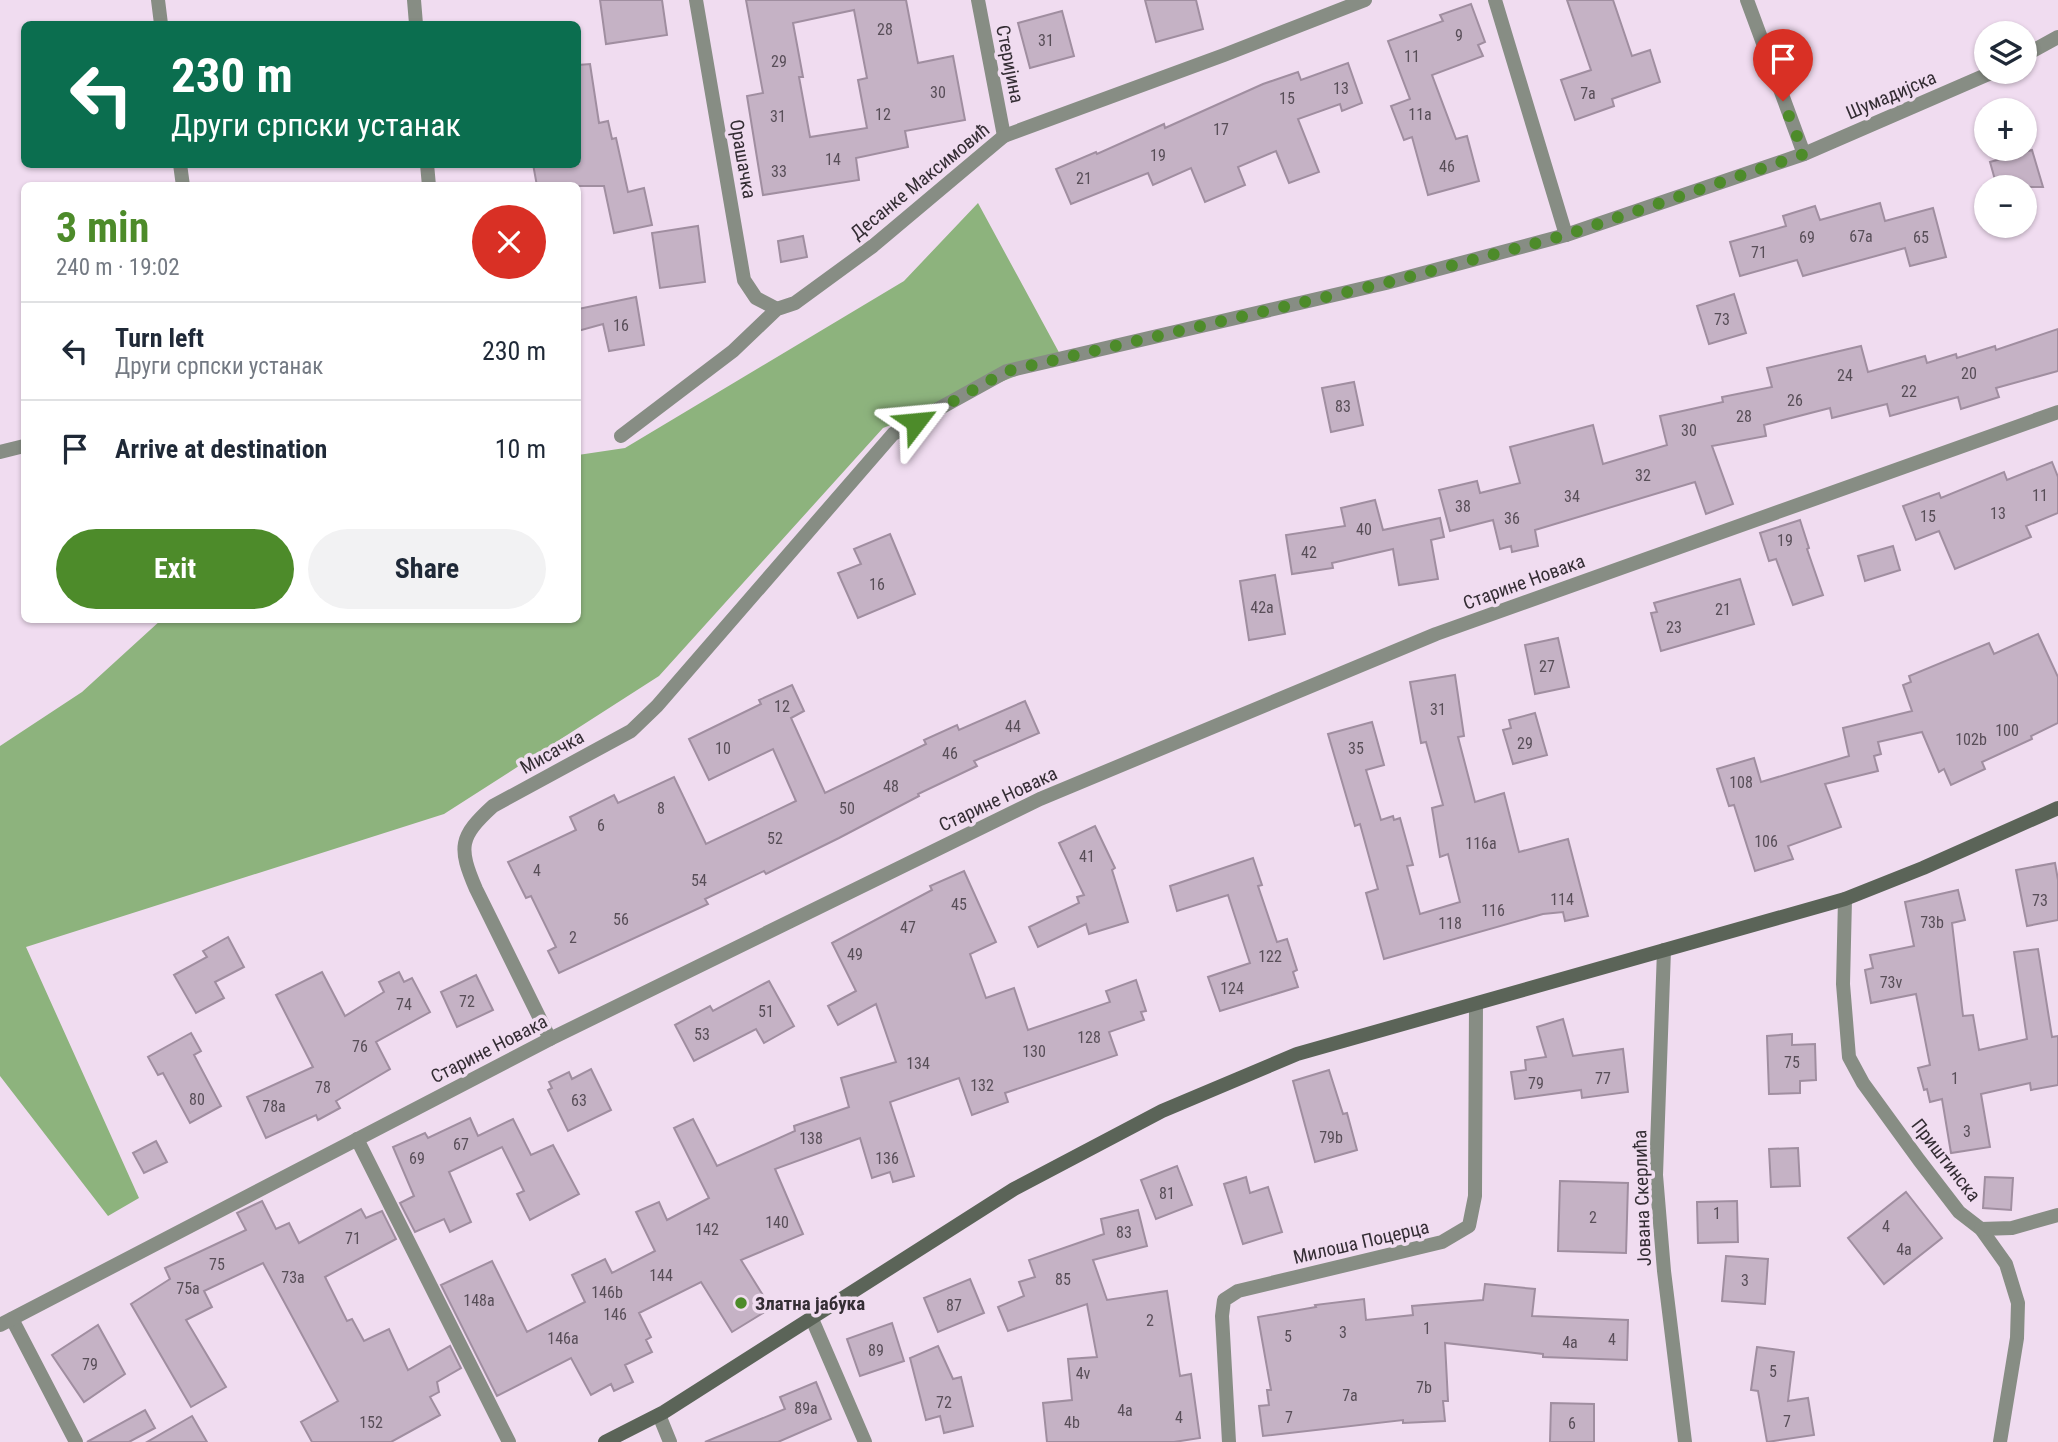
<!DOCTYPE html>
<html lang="en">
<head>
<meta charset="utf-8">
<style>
	body { margin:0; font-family:"Roboto Condensed",sans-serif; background:#f2f2f3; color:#1f2937; height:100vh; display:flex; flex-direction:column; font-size:26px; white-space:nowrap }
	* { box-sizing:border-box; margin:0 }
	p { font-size:23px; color:#747a83 }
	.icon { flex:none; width:38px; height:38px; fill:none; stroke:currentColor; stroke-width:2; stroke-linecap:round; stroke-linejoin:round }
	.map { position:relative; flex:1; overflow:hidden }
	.panel { position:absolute; left:21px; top:182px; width:560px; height:441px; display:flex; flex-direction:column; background:#fff; border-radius:10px; box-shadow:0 2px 5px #0004 }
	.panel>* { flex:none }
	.top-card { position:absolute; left:21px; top:21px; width:560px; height:147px; border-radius:10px; box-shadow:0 2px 5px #0004; background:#0b6e4f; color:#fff; overflow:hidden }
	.tools { position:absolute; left:1974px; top:21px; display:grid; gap:14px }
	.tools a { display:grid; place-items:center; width:63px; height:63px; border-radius:50%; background:#fff; box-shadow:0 2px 5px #0004; font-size:35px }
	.pin { position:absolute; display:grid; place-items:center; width:60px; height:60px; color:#fff; margin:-72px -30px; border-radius:50% 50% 50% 0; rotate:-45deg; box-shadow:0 0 7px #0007 }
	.pin .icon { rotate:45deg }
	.me { position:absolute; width:77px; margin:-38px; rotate:61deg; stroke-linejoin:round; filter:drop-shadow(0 0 5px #0008) }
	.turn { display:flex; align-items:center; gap:24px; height:147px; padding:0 35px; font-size:32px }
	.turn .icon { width:91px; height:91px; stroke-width:2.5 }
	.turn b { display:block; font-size:49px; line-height:60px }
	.round { display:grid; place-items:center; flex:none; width:74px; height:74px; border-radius:37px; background:#f2f2f3 }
	.summary { display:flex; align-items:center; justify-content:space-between; height:119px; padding:0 35px }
	h1 { font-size:42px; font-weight:700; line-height:52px; color:#4d8b2a }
	.cta { display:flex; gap:14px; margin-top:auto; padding:14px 35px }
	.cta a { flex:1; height:80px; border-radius:42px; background:#4d8b2a; color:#fff; font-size:28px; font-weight:700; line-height:80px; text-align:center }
	.cta a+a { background:#f2f2f3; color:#1f2937 }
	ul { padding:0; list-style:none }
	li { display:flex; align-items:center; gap:21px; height:98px; padding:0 35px; border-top:2px solid #e0e1e3 }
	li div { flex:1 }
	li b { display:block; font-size:26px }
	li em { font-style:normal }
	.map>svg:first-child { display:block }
</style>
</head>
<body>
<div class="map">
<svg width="2058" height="1442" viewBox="0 0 2058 1442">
	<rect width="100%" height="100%" fill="#f0dcf0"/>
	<path fill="#8db37d" d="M978,203L1062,358L883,428L659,676L444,814L26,947L139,1198L108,1216L0,1076V746L82,692L161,620H578V455L625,448L904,281Z"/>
	<g fill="#c5b2c5" stroke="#a08ea0" stroke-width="2" fill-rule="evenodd">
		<path d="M600,0H662L667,35L606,44Z"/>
		<path d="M746,0H906L918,63L953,56L965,120L905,131L908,147L856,158L859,180L763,195L747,96L763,93ZM854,10L867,78L858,80L867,128L810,137L799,77H803L793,23Z"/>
		<path d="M1145,0H1196L1203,29L1156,42Z"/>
		<path d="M1567,0H1613L1632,56L1650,50L1660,82L1612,99L1614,106L1575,120L1561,80L1591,70Z"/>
		<path d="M1471,4L1485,42L1478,45L1483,56L1432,75L1456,139L1467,136L1479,181L1428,195L1412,137L1404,140L1391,106L1410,99L1388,41L1443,21L1440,15Z"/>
		<path d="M1062,11L1074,56L1030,68L1018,23Z"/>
		<path d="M1348,63L1362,103L1342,111L1340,104L1298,119L1319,172L1289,183L1276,151L1238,167L1245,185L1205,202L1191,168L1153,185L1148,173L1071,204L1056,169L1096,152L1097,154L1164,124L1165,128L1263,84L1298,72L1301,80Z"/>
		<path d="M590,64L599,123L608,121L612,139L616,138L628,192L644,188L652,225L614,233L604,186H537L533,164H578V65Z"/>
		<path d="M2032,150L2043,187H1997L1990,162Z"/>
		<path d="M1880,203L1885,221L1933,208L1946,257L1910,266L1905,248L1803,276L1797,260L1740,276L1730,242L1786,226L1783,216L1815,206L1820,220Z"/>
		<path d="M698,226L705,282L660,288L652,233Z"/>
		<path d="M803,236L807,257L781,262L778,241Z"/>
		<path d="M1734,294L1746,333L1709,344L1697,306Z"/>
		<path d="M636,297L644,345L609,351L603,324L578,331V309Z"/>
		<path d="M2058,329V371L1996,388L1999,397L1961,409L1958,397L1890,416L1887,404L1832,418L1830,408L1764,425L1766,436L1712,446L1733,504L1706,514L1695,482L1535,530L1538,546L1512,552L1511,546L1500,549L1493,520L1450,531L1439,490L1477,481L1480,493L1520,483L1510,447L1593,425L1603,464L1667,445L1660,416L1723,402L1722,397L1772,387L1767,368L1861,346L1868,372L1925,356L1927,363L1956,354L1957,358L1995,346L1996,350Z"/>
		<path d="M1354,382L1363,425L1331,432L1322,388Z"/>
		<path d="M2052,462L2058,477V513L2026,526L2031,537L1955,569L1939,531L1916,540L1903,506L1939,493L1941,498L2004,472L2007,480Z"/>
		<path d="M1375,500L1383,530L1440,518L1444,537L1431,540L1438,579L1399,585L1393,549L1332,563L1333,568L1292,574L1286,535L1345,526L1341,508Z"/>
		<path d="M1800,520L1809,548L1807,549L1823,595L1793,605L1776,559L1769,561L1760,533Z"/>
		<path d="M890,534L915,594L858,618L838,573L861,564L854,549Z"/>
		<path d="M1893,546L1900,570L1865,581L1858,556Z"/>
		<path d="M1275,575L1285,634L1249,640L1240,581Z"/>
		<path d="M1740,579L1754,624L1661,651L1651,613L1657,612L1654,603Z"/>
		<path d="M2038,634L2058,677V723L2031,736L2032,739L1982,762L1985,769L1951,785L1944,769L1939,772L1922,732L1878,742L1881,754L1874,756L1878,771L1825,784L1841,827L1788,846L1793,859L1755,871L1734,805L1729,806L1717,769L1754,758L1761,782L1849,756L1843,728L1912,711L1903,685L1911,682L1909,676L1989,643L1994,654Z"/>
		<path d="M1558,638L1569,687L1535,694L1525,645Z"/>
		<path d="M1455,675L1464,736L1458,737L1475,802L1504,793L1519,852L1568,839L1588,916L1565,921L1563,912L1543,914L1384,959L1366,893L1378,889L1360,824L1355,826L1328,734L1372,722L1384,765L1366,770L1381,820L1393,816L1394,820L1400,818L1413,865L1407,866L1420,914L1460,902L1448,854L1440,857L1432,808L1443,805L1426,742L1421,743L1410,682Z"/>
		<path d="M792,685L804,711L791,718L825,793L926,744L924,740L957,725L959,730L1025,701L1039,733L974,761L977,766L918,794L919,796L839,838L766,874L764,871L705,899L708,904L559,973L548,951L556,947L531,896L526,898L508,862L576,830L570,817L614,795L618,803L674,777L706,844L796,801L773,749L709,780L689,739L761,704L759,700Z"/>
		<path d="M1535,713L1547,755L1513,764L1503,730L1511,728L1509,720Z"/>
		<path d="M1095,826L1115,868L1112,870L1128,922L1089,934L1086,924L1038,947L1029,927L1079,903L1077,897L1084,895L1059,843Z"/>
		<path d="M1253,858L1262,885L1258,886L1277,942L1287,939L1297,970L1293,972L1298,987L1220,1011L1208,977L1250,963L1228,895L1177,911L1170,886Z"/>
		<path d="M2055,863L2058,880V920L2027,926L2016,870Z"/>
		<path d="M964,871L996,942L970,954L986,998L1014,988L1028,1030L1110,1002L1106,991L1136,980L1146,1011L1141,1012L1144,1020L1109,1032L1117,1055L1005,1093L1008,1102L972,1115L959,1078L890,1102L914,1176L893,1182L890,1172L872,1178L860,1138L775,1169L803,1234L741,1260L771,1308L732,1332L701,1282L639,1313L651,1337L646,1340L652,1352L625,1365L633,1382L614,1391L611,1384L591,1395L571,1358L497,1396L441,1285L492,1261L527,1332L585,1302L572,1275L605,1259L612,1273L655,1251L636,1212L659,1202L667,1220L709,1198L674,1128L693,1119L717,1166L795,1131L794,1126L849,1107L841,1078L896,1062L876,1004L838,1025L828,1006L856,991L832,943L932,890L930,886Z"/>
		<path d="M1958,890L1965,920L1952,923L1963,1016L1973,1015L1979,1050L2027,1039L2014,952L2038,949L2052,1037L2058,1036V1085L2031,1090L2030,1083L1981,1094L1990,1147L1951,1153L1942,1099L1930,1102L1927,1089L1924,1090L1918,1068L1930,1065L1916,994L1871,1003L1865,970L1873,968L1870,955L1914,946L1905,902Z"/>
		<path d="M228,937L244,967L215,982L224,998L196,1013L174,975L207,957L203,951Z"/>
		<path d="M322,972L345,1016L384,992L379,982L399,972L404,982L412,978L430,1012L376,1042L390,1069L336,1101L340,1108L318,1120L316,1115L266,1138L247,1097L313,1067L276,995Z"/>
		<path d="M476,975L493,1010L457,1027L441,992Z"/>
		<path d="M769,981L794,1026L764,1043L756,1029L694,1061L675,1025L710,1006L713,1011Z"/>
		<path d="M1563,1019L1573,1056L1623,1049L1628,1092L1582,1098L1581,1090L1515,1099L1511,1072L1526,1070L1525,1060L1546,1057L1537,1027Z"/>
		<path d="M191,1033L201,1051L194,1055L221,1106L190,1123L163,1073L158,1075L148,1057Z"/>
		<path d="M1792,1034V1045L1815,1044L1816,1080L1800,1081V1093L1769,1094L1767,1036Z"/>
		<path d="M591,1069L611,1110L568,1131L548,1090L552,1088L549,1082L569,1072L572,1079Z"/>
		<path d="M1329,1070L1343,1114L1347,1113L1357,1150L1315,1162L1293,1081Z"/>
		<path d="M470,1118L478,1136L513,1119L531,1155L553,1145L579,1194L530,1220L517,1194L524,1191L502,1147L449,1172L471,1222L450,1232L444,1219L415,1232L400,1203L414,1196L393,1147L425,1133L428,1138Z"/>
		<path d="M156,1141L167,1162L144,1173L133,1153Z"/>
		<path d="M1798,1148L1800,1186L1771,1187L1769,1149Z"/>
		<path d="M1177,1166L1192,1205L1156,1219L1141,1180Z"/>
		<path d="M1246,1177L1250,1193L1268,1187L1282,1232L1243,1244L1224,1184Z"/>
		<path d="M1985,1177L2013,1178L2011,1210L1983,1208Z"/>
		<path d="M1560,1181L1628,1183L1626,1253L1558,1251Z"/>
		<path d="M1906,1192L1942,1238L1884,1284L1848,1238Z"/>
		<path d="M262,1201L276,1229L289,1223L299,1243L361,1209L366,1218L382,1211L396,1239L325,1277L347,1321L352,1319L364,1341L389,1329L408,1370L450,1346L461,1368L437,1382L439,1392L430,1397L440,1415L391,1442H312L301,1422L338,1401L263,1263L204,1291L212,1307L186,1320L226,1387L191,1407L131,1304L170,1279L165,1268L246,1230L237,1213Z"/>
		<path d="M1737,1201L1738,1242L1698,1243L1697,1202Z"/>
		<path d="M1138,1210L1147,1246L1093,1260L1107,1300L1167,1291L1180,1376L1191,1374L1200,1438L1174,1442H1047L1043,1403L1072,1400L1068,1359L1097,1357L1087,1304L1008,1331L998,1307L1024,1296L1019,1282L1035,1277L1029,1260L1104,1234L1101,1219Z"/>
		<path d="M1726,1256L1768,1259L1765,1304L1722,1301Z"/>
		<path d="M970,1279L984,1313L938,1332L924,1298Z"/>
		<path d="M1485,1284L1535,1289L1532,1316L1628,1320L1627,1360L1543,1357V1354L1445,1343L1448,1401H1443L1445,1421L1403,1423V1420L1263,1436L1259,1406L1269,1405L1267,1390H1271L1258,1317L1316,1307L1315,1305L1364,1299L1366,1320L1413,1315L1412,1306L1483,1300Z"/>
		<path d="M892,1323L904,1361L860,1376L847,1339Z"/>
		<path d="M98,1325L125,1374L84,1402L52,1355Z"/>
		<path d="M938,1346L953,1379L961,1377L973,1426L944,1433L940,1416L926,1420L910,1358Z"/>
		<path d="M1757,1347L1794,1352L1788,1401L1808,1398L1814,1435L1767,1442L1758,1391L1751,1390Z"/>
		<path d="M816,1382L831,1419L778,1442H705L785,1409L780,1397Z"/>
		<path d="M1551,1403L1594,1404V1442H1550Z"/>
		<path d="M145,1410L155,1428L129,1442H87Z"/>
		<path d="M192,1416L207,1442H147Z"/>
	</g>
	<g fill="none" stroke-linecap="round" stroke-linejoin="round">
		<g stroke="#878d84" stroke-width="14">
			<path d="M357,1139L509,1442"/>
			<path d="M659,1415L670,1442"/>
		</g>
		<g stroke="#878d84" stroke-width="14">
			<path d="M158,0L161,24"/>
			<path d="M414,0L416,24"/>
			<path d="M696,0L744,280L756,298L777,309"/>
			<path d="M978,0L1004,136"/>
			<path d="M1495,0L1566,235"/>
			<path d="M1747,0L1804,154"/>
			<path d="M2025,55L2058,37"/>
			<path d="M180,164L183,186"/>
			<path d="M427,164L429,186"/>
			<path d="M621,436L733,351L777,309L795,303L873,246L1004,136L1224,55L1365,0"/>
			<path d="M0,452L24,446"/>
			<path d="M1845,899L1843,984L1849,1057L1863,1083L1919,1160L1959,1212L1981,1229L2006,1264L2018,1303L2017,1338L2000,1442"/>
			<path d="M1664,950L1656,1175L1664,1271L1685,1442"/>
			<path d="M550,1039L476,889C458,847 459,837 493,806L631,731L657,706L893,434L1007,371L1386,283L1566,235L1804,154L1993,72"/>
			<path d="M1981,1229L2012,1228L2058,1215"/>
			<path d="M12,1319L76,1442"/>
			<path d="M812,1319L865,1442"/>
			<path d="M0,1325L550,1039L1040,799L1436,634L2058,412"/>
			<path d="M1229,1442L1222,1316L1224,1300L1238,1291L1442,1242L1469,1226L1475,1196L1476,1004"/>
		</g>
		<path stroke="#5b6458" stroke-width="14" d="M605,1442L664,1412L1014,1189L1162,1111L1297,1054L1845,899L1923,868L2058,808"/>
	</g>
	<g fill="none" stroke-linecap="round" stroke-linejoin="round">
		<path stroke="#4d8b2a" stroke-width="12" stroke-dasharray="0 21.6" d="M916,422L1007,371L1386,283L1566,235L1804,154L1783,101"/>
	</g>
	<circle fill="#4d8b2a" stroke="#f0dcf0" stroke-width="2.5" cx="741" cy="1303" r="7"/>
	<g text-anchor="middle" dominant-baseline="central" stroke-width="7" stroke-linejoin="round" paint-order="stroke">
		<g font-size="16" fill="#584e58">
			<text x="885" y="29">28</text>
			<text x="1459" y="35">9</text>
			<text x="1046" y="40">31</text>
			<text x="1412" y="56">11</text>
			<text x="779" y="61">29</text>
			<text x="1341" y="88">13</text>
			<text x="938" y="92">30</text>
			<text x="1588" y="93">7a</text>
			<text x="1287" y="98">15</text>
			<text x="883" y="114">12</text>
			<text x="1420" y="114">11a</text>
			<text x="778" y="116">31</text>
			<text x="1221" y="129">17</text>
			<text x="1158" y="155">19</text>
			<text x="833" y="159">14</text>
			<text x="1447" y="166">46</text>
			<text x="779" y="171">33</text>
			<text x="1084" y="178">21</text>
			<text x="1861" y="236">67a</text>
			<text x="1807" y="237">69</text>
			<text x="1921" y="237">65</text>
			<text x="1759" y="252">71</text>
			<text x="1722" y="319">73</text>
			<text x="621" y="325">16</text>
			<text x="1969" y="373">20</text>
			<text x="1845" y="375">24</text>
			<text x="1909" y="391">22</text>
			<text x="1795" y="400">26</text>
			<text x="1343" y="406">83</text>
			<text x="1744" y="416">28</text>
			<text x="1689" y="430">30</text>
			<text x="1643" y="475">32</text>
			<text x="2040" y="495">11</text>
			<text x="1572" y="496">34</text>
			<text x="1463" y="506">38</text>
			<text x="1998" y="513">13</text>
			<text x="1928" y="516">15</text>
			<text x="1512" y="518">36</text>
			<text x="1364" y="529">40</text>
			<text x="1785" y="540">19</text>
			<text x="1309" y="552">42</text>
			<text x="877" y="584">16</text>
			<text x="1262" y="607">42a</text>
			<text x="1723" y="609">21</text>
			<text x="1674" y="627">23</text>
			<text x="1547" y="666">27</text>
			<text x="782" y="706">12</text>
			<text x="1438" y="709">31</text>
			<text x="1013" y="726">44</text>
			<text x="2007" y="730">100</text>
			<text x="1971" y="739">102b</text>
			<text x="1525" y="743">29</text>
			<text x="723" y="748">10</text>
			<text x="1356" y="748">35</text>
			<text x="950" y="753">46</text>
			<text x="1741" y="782">108</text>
			<text x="891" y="786">48</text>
			<text x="661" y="808">8</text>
			<text x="847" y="808">50</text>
			<text x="601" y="825">6</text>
			<text x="775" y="838">52</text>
			<text x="1766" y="841">106</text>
			<text x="1481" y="843">116a</text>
			<text x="1087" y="856">41</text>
			<text x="537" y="870">4</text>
			<text x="699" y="880">54</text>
			<text x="1562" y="899">114</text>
			<text x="2040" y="900">73</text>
			<text x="959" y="904">45</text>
			<text x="1493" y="910">116</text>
			<text x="621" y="919">56</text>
			<text x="1932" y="922">73b</text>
			<text x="1450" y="923">118</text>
			<text x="908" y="927">47</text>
			<text x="573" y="937">2</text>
			<text x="855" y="954">49</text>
			<text x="1270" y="956">122</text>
			<text x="1891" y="982">73v</text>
			<text x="1232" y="988">124</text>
			<text x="467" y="1001">72</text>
			<text x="404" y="1004">74</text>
			<text x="766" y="1011">51</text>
			<text x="702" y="1034">53</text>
			<text x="1089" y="1037">128</text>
			<text x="360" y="1046">76</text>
			<text x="1034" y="1051">130</text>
			<text x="1792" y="1062">75</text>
			<text x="918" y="1063">134</text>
			<text x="1603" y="1078">77</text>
			<text x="1955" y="1078">1</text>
			<text x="1536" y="1083">79</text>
			<text x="982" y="1085">132</text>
			<text x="323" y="1087">78</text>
			<text x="197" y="1099">80</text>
			<text x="579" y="1100">63</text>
			<text x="274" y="1106">78a</text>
			<text x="1967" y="1131">3</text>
			<text x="1331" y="1137">79b</text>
			<text x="811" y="1138">138</text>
			<text x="461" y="1144">67</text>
			<text x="417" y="1158">69</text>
			<text x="887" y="1158">136</text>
			<text x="1167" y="1193">81</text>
			<text x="1717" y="1213">1</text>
			<text x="1593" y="1217">2</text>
			<text x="777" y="1222">140</text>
			<text x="1886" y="1226">4</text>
			<text x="707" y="1229">142</text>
			<text x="1124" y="1232">83</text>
			<text x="353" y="1238">71</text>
			<text x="1904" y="1249">4a</text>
			<text x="217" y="1264">75</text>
			<text x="661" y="1275">144</text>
			<text x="293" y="1277">73a</text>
			<text x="1063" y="1279">85</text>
			<text x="1745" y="1280">3</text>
			<text x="188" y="1288">75a</text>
			<text x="607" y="1292">146b</text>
			<text x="479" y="1300">148a</text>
			<text x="954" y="1305">87</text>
			<text x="615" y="1314">146</text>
			<text x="1150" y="1320">2</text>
			<text x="1427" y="1328">1</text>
			<text x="1343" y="1332">3</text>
			<text x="1288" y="1336">5</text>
			<text x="563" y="1338">146a</text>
			<text x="1612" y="1339">4</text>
			<text x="1570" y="1342">4a</text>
			<text x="876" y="1350">89</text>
			<text x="90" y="1364">79</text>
			<text x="1773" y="1371">5</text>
			<text x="1083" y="1373">4v</text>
			<text x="1424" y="1387">7b</text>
			<text x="1350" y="1395">7a</text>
			<text x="944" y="1402">72</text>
			<text x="806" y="1408">89a</text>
			<text x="1125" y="1410">4a</text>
			<text x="1179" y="1417">4</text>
			<text x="1289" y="1417">7</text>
			<text x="1787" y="1421">7</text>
			<text x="371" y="1422">152</text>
			<text x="1072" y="1422">4b</text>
			<text x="1572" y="1423">6</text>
		</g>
		<g font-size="19" fill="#342d34" stroke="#f0dcf0">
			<text transform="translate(1010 64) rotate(79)">Стеријина</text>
			<text transform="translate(1891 95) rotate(-23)">Шумадијска</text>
			<text transform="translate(743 159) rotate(80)">Орашачка</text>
			<text transform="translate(920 181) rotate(-39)">Десанке Максимовић</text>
			<text transform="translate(1524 582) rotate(-20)">Старине Новака</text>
			<text transform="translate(552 752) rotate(-29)">Мисачка</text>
			<text transform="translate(998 799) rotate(-25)">Старине Новака</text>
			<text transform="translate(489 1049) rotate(-27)">Старине Новака</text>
			<text transform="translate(1946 1160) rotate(52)">Приштинска</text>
			<text transform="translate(1642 1198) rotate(-92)">Јована Скерлића</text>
			<text transform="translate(1361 1242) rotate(-13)">Милоша Поцерца</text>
		</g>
		<g font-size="19" font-weight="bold" fill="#342d34" stroke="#f0dcf0" text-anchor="start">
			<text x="755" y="1303">Златна јабука</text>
		</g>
	</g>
</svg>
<div class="tools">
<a><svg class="icon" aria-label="layers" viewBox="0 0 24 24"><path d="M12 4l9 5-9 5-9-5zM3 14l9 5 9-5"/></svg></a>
<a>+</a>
<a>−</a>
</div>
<div class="pin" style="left:1783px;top:101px;background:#d93025"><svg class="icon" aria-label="arrive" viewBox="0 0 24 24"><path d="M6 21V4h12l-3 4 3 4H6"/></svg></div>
<svg class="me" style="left:916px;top:422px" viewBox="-20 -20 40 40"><path d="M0-17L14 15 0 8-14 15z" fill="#4d8b2a" stroke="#fff" stroke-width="4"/></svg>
<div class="top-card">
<div class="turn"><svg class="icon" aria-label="left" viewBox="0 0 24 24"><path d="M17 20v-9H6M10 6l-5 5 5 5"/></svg><div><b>230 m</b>Други српски устанак</div></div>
</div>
<section class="panel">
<div class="summary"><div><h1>3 min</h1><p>240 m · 19:02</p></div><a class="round" style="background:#d93025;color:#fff"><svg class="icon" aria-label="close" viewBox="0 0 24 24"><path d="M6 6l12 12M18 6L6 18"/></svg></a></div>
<ul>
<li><svg class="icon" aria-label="left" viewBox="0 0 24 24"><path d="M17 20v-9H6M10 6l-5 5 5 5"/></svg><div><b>Turn left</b><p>Други српски устанак</p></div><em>230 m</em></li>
<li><svg class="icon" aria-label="arrive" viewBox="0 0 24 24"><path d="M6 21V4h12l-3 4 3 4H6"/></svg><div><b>Arrive at destination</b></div><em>10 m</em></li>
</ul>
<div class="cta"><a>Exit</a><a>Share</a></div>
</section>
</div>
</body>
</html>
